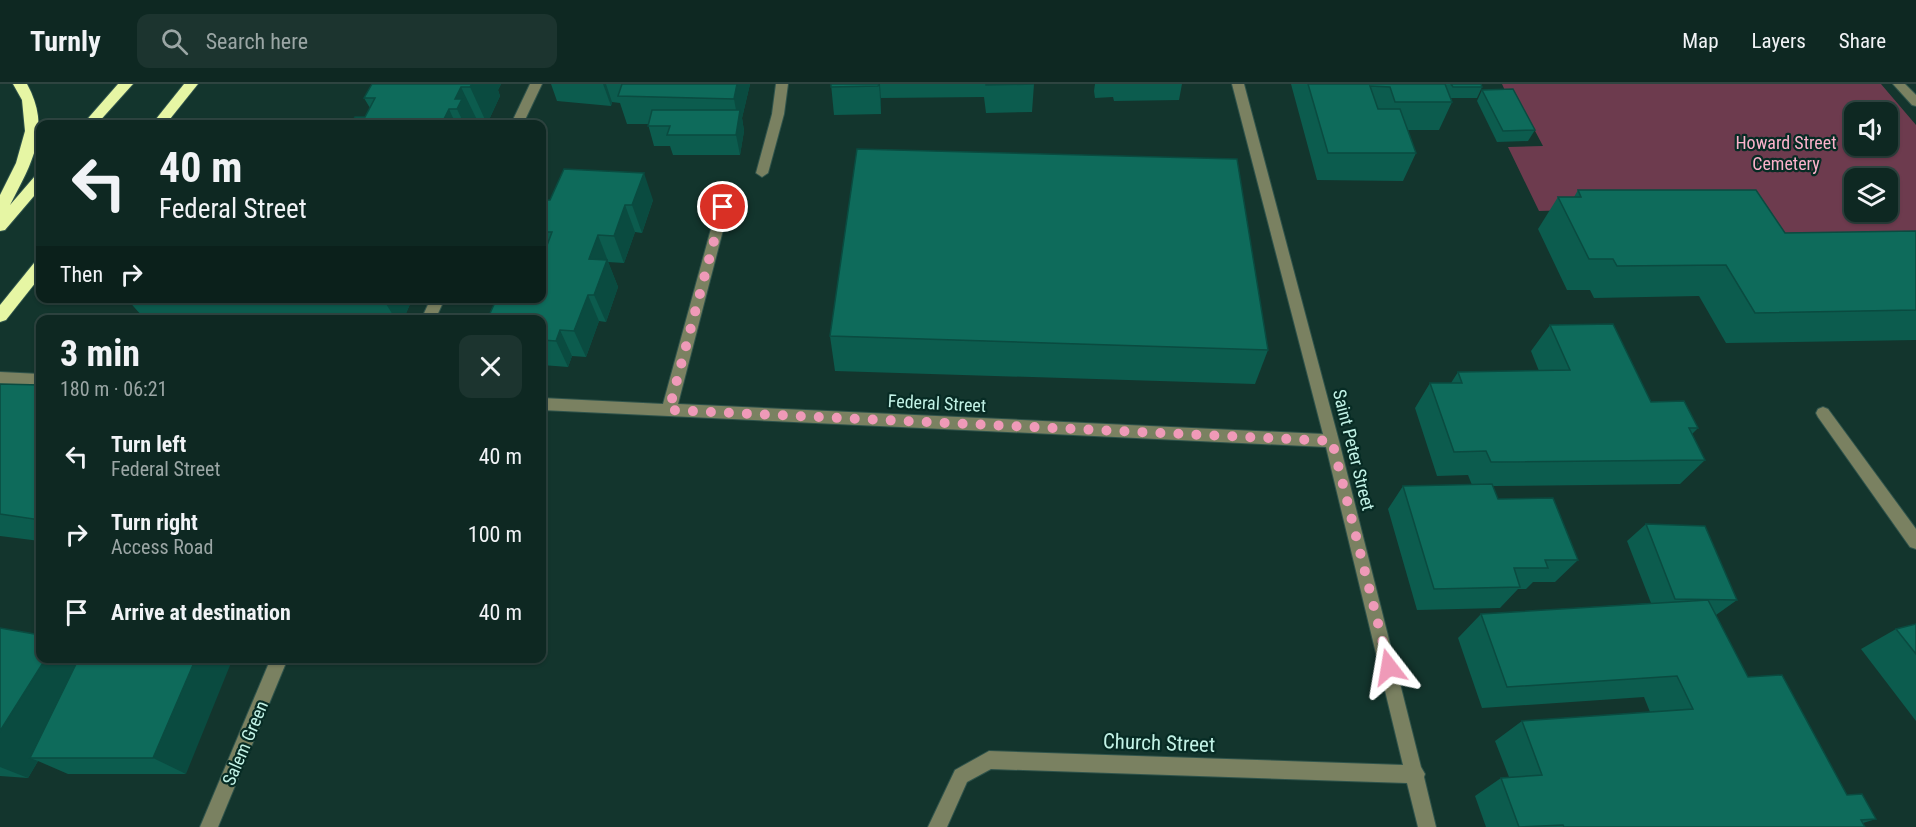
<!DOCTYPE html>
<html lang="en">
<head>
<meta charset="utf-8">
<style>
	body { margin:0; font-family:"Roboto Condensed",sans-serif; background:#1c342f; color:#f1f3f6; height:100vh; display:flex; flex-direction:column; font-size:22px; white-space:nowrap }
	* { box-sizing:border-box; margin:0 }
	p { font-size:20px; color:#9ba6a5 }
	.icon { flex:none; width:33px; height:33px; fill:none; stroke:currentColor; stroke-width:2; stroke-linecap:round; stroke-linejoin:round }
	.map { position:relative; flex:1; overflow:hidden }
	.side { position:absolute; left:36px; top:231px; width:510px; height:348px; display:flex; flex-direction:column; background:#0e2822; border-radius:12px; box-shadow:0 2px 4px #0004,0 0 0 2px #2e4440 }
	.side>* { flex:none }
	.hud { position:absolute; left:36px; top:36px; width:510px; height:183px; border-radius:12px; box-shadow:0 2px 4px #0004,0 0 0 2px #2e4440; background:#0e2822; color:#f1f3f6; overflow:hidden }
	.fabs { position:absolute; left:1844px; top:18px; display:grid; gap:12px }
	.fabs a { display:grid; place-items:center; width:54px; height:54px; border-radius:12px; background:#0e2822; box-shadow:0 2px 4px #0004,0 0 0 2px #2e4440; font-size:30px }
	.pin { position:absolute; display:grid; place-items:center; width:51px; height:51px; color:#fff; margin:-26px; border:3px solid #fff; border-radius:50%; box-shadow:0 2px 6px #0007 }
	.me { position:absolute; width:66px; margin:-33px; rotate:346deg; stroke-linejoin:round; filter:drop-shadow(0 0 4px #0008) }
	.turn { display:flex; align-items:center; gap:21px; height:126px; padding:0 24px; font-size:27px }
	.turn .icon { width:78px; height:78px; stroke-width:2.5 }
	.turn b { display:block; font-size:42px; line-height:51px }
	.then { display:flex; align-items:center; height:57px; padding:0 24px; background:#0003; gap:12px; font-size:22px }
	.round { display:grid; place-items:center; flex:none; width:63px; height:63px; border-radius:12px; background:#1c342f }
	.headline { display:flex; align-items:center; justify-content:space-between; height:102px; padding:0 24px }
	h1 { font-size:36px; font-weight:700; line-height:45px }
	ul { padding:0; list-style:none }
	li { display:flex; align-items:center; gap:18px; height:78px; padding:0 24px }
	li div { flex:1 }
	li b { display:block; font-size:22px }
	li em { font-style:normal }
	header { display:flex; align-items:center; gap:36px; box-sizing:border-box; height:84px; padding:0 30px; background:#0e2822; border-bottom:2px solid #2e4440 }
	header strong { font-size:28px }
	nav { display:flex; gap:33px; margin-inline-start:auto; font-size:21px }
	.search { width:420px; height:54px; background:#1c342f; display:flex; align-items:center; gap:15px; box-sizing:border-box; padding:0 21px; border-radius:12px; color:#9ba6a5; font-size:22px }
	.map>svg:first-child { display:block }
</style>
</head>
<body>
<header>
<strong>Turnly</strong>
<div class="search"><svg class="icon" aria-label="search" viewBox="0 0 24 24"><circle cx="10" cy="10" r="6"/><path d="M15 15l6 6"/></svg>Search here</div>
<nav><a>Map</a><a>Layers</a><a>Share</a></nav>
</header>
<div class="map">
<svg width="1916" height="743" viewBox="0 0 1916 743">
	<rect width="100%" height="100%" fill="#13352d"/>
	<path fill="#6d3b4e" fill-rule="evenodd" d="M1502,0H1881L1916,41V160L1770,165L1740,121L1539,127L1508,63L1543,62L1525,28L1512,22ZM1854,28H1887V62H1854ZM1854,94H1887V128H1854Z"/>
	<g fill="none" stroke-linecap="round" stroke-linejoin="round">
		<g stroke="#2f534b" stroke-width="2">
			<g id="minor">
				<path d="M530,0H542L523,40H511Z"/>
				<path d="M776,0H788L784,30L768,89L762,93L756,89L772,30Z"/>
				<path d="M1232,0H1244L1339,357L1421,683L1425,690L1424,693L1436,743H1418L1407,699L991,685L967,698L947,743H928L955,686L989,667L1403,681L1326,363L542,326V314L663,320L717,123L723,119L729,123L678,320L1323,350Z"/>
				<path d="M1893,0H1905L1916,11V22L1912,21Z"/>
				<path d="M431,214H445L435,236H421Z"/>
				<path d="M0,288L40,290V301L0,300Z"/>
				<path d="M1823,323L1828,325L1916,445V465L1910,463L1818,333L1816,329L1818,325Z"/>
				<path d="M271,574H288L218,743H200Z"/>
			</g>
		</g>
		<g stroke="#2f534b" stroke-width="2">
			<g id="highway">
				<path d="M13,0H27C52,45 32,79 10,121L35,92L40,91V105L5,146L0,147V111L16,79L25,47L22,16Z"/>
				<path d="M118,0H133L97,40H83Z"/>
				<path d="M184,0H198L166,40H152Z"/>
				<path d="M40,177V193L6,236L0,238V221L34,179Z"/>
			</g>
		</g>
		<use href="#minor" fill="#7a8161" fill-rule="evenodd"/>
		<use href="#highway" fill="#e6f6a4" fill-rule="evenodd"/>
	</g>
	<g fill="#0c5c4e">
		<path d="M372,0H501L498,6L500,12L487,40H350L365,33L370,24L364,14Z"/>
		<path d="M551,0H750L742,34L744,47L740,71H673L670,62H654L648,40H627L620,19L612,18L611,22L557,17Z"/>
		<path d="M831,0H1034L1032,28L986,29L984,13L881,14V30L834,31Z"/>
		<path d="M1087,0H1182L1179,16L1114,17L1113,13L1095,14L1094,7L1095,0Z"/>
		<path d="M1291,0H1481L1482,3L1477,14H1451L1452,18L1439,46H1407L1416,69L1403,97L1317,96Z"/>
		<path d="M1482,6L1535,46L1528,57L1497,58L1477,17Z"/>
		<path d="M1578,106L1785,149L1916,147V256L1726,259L1699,212L1594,214L1590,206H1567L1538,145L1558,113H1574Z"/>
		<path d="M550,116H653L642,149L635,148L624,179L608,178L618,203L606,238L599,237L586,273L572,272L568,283L542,281V122Z"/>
		<path d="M126,214H423L421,219L411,218L403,236H239L142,232Z"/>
		<path d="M1550,241L1651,318L1698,344L1692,350L1705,376L1680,400L1493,402L1498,415L1578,476L1555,498H1533L1526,505H1518L1500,524L1417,526L1388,425L1403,402L1472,401L1468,391L1437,392L1415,324L1430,299H1451L1458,288L1539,287L1531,267Z"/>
		<path d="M830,252L1268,266L1255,300L835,287Z"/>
		<path d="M0,300L40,301V457L0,452Z"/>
		<path d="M1646,440L1737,516L1716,531L1748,593L1847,711L1876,735L1863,739L1865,743H1486L1475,712L1501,694L1509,693L1495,657L1522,637L1650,628L1644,613L1482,624L1458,554L1481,530L1651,519L1627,457Z"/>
		<path d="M1916,540V637L1861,565L1896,545Z"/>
		<path d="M0,544L186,690H68L38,677L28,694L0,692Z"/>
	</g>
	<g fill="#0a4b40">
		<path d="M472,0H501L498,6L500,12L487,40L470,3Z"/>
		<path d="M603,0H606L612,18L611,22Z"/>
		<path d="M737,0H750L742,34L744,47L740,71L736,51L738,37L734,15Z"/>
		<path d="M879,0H880L881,14V30Z"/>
		<path d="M461,3L479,40H464L457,25L455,15Z"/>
		<path d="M449,25L454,36L457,40H447L444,35Z"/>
		<path d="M644,89L653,116L642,149L632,121Z"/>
		<path d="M625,121L635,148L624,179L614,152Z"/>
		<path d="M598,151L618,203L606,238L594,211L589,175Z"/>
		<path d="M588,211L599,237L586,273L574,247Z"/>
		<path d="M383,214H409L411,218L403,236H396L383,215Z"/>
		<path d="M560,246L572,272L568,283L556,257Z"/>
		<path d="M46,574H95L30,674L38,677L28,694L0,683V647Z"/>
		<path d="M196,574H233L186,690L153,674Z"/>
	</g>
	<g fill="#0e6b5b" stroke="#0a4b40" stroke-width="1.5">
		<path d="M372,0H472L470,3H461L455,15H462L457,25H449L444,35H455L452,40H350L355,33H365L375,14H364Z"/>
		<path d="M622,0H737L734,15L618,12Z"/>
		<path d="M831,0H879L878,2L831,3Z"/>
		<path d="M986,0H1034L986,1Z"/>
		<path d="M1308,0H1445L1452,18H1395L1390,3L1370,2L1378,25H1400L1416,69H1328Z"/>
		<path d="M1451,0H1481L1482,3H1453Z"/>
		<path d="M1513,5L1535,46L1503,47L1482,6Z"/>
		<path d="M652,26H740L736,51H667L670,42H648Z"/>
		<path d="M857,65L1237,75L1268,266L830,252Z"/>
		<path d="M564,85L644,89L632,121H625L614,152L598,151L589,175L607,176L594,211H588L574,247L560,246L556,257L542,256V236H487L497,214H542V172H543L552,148H542V122L544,116H550Z"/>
		<path d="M1578,106H1756L1785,149L1916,147V226L1755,229L1726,181L1617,182L1613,175H1589L1558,113H1581Z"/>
		<path d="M357,214H383V215Z"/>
		<path d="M1613,240L1651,318L1684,317L1698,344H1689L1705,376L1491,378L1486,367L1454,368L1430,299H1462L1458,288L1570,286L1550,241Z"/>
		<path d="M0,300L40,301V436L0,430Z"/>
		<path d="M1492,400L1498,415L1553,414L1578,476H1545L1548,484H1514L1520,503L1434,505L1403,402Z"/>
		<path d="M1646,440L1705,442L1737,516L1675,515Z"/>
		<path d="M1708,516L1748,593L1782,591L1847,711L1862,710L1876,735L1861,736L1865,743H1564L1563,741L1519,743L1501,694L1542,691L1522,637L1693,625L1677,592L1507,603L1481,530Z"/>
		<path d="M1916,540V570L1896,545Z"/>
		<path d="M0,544L40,551V574H46L0,647Z"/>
		<path d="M79,574H196L153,674H30Z"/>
	</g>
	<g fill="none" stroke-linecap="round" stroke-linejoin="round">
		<path stroke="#ef9ab8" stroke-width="10" stroke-dasharray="0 18" d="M723,123L669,326L1332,357L1389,583"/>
	</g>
	<g text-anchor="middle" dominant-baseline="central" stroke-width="4.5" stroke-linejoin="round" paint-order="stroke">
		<g font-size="18" fill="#fbb2cb" stroke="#072b24">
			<text x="1786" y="58">Howard Street<tspan x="1786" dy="21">Cemetery</tspan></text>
		</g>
		<g font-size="18" fill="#c2f2e6" stroke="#072b24">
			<text transform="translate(937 319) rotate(3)">Federal Street</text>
			<text transform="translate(1354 366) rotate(76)">Saint Peter Street</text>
			<text transform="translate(245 659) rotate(-67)">Salem Green</text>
		</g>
		<g font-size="21" fill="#c2f2e6" stroke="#072b24">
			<text transform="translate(1159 659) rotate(2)">Church Street</text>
		</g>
	</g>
</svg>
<div class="fabs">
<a><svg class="icon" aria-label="sound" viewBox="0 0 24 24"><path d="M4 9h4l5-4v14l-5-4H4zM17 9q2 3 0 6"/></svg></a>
<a><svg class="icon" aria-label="layers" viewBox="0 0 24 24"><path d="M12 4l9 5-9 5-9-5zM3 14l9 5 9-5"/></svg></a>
</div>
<div class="pin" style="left:723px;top:123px;background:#d93025"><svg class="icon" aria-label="arrive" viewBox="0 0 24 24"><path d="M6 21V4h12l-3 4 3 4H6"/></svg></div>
<svg class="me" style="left:1389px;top:583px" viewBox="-20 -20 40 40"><path d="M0-17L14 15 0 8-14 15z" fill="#ef9ab8" stroke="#fff" stroke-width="4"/></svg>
<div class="hud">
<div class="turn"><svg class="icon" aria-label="left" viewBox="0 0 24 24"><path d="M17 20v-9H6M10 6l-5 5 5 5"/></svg><div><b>40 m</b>Federal Street</div></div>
<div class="then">Then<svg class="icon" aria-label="right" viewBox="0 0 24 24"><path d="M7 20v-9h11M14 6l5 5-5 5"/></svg></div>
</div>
<section class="side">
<div class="headline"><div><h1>3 min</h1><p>180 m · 06:21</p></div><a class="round"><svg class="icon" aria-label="close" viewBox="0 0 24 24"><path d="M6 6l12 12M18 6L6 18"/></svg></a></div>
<ul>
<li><svg class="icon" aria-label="left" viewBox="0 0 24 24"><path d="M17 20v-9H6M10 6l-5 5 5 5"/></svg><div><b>Turn left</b><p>Federal Street</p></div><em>40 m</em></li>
<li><svg class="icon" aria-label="right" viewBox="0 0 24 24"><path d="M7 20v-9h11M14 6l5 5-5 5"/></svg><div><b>Turn right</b><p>Access Road</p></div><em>100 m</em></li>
<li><svg class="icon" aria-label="arrive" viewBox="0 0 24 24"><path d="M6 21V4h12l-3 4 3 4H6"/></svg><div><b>Arrive at destination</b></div><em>40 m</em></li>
</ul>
</section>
</div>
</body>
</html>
